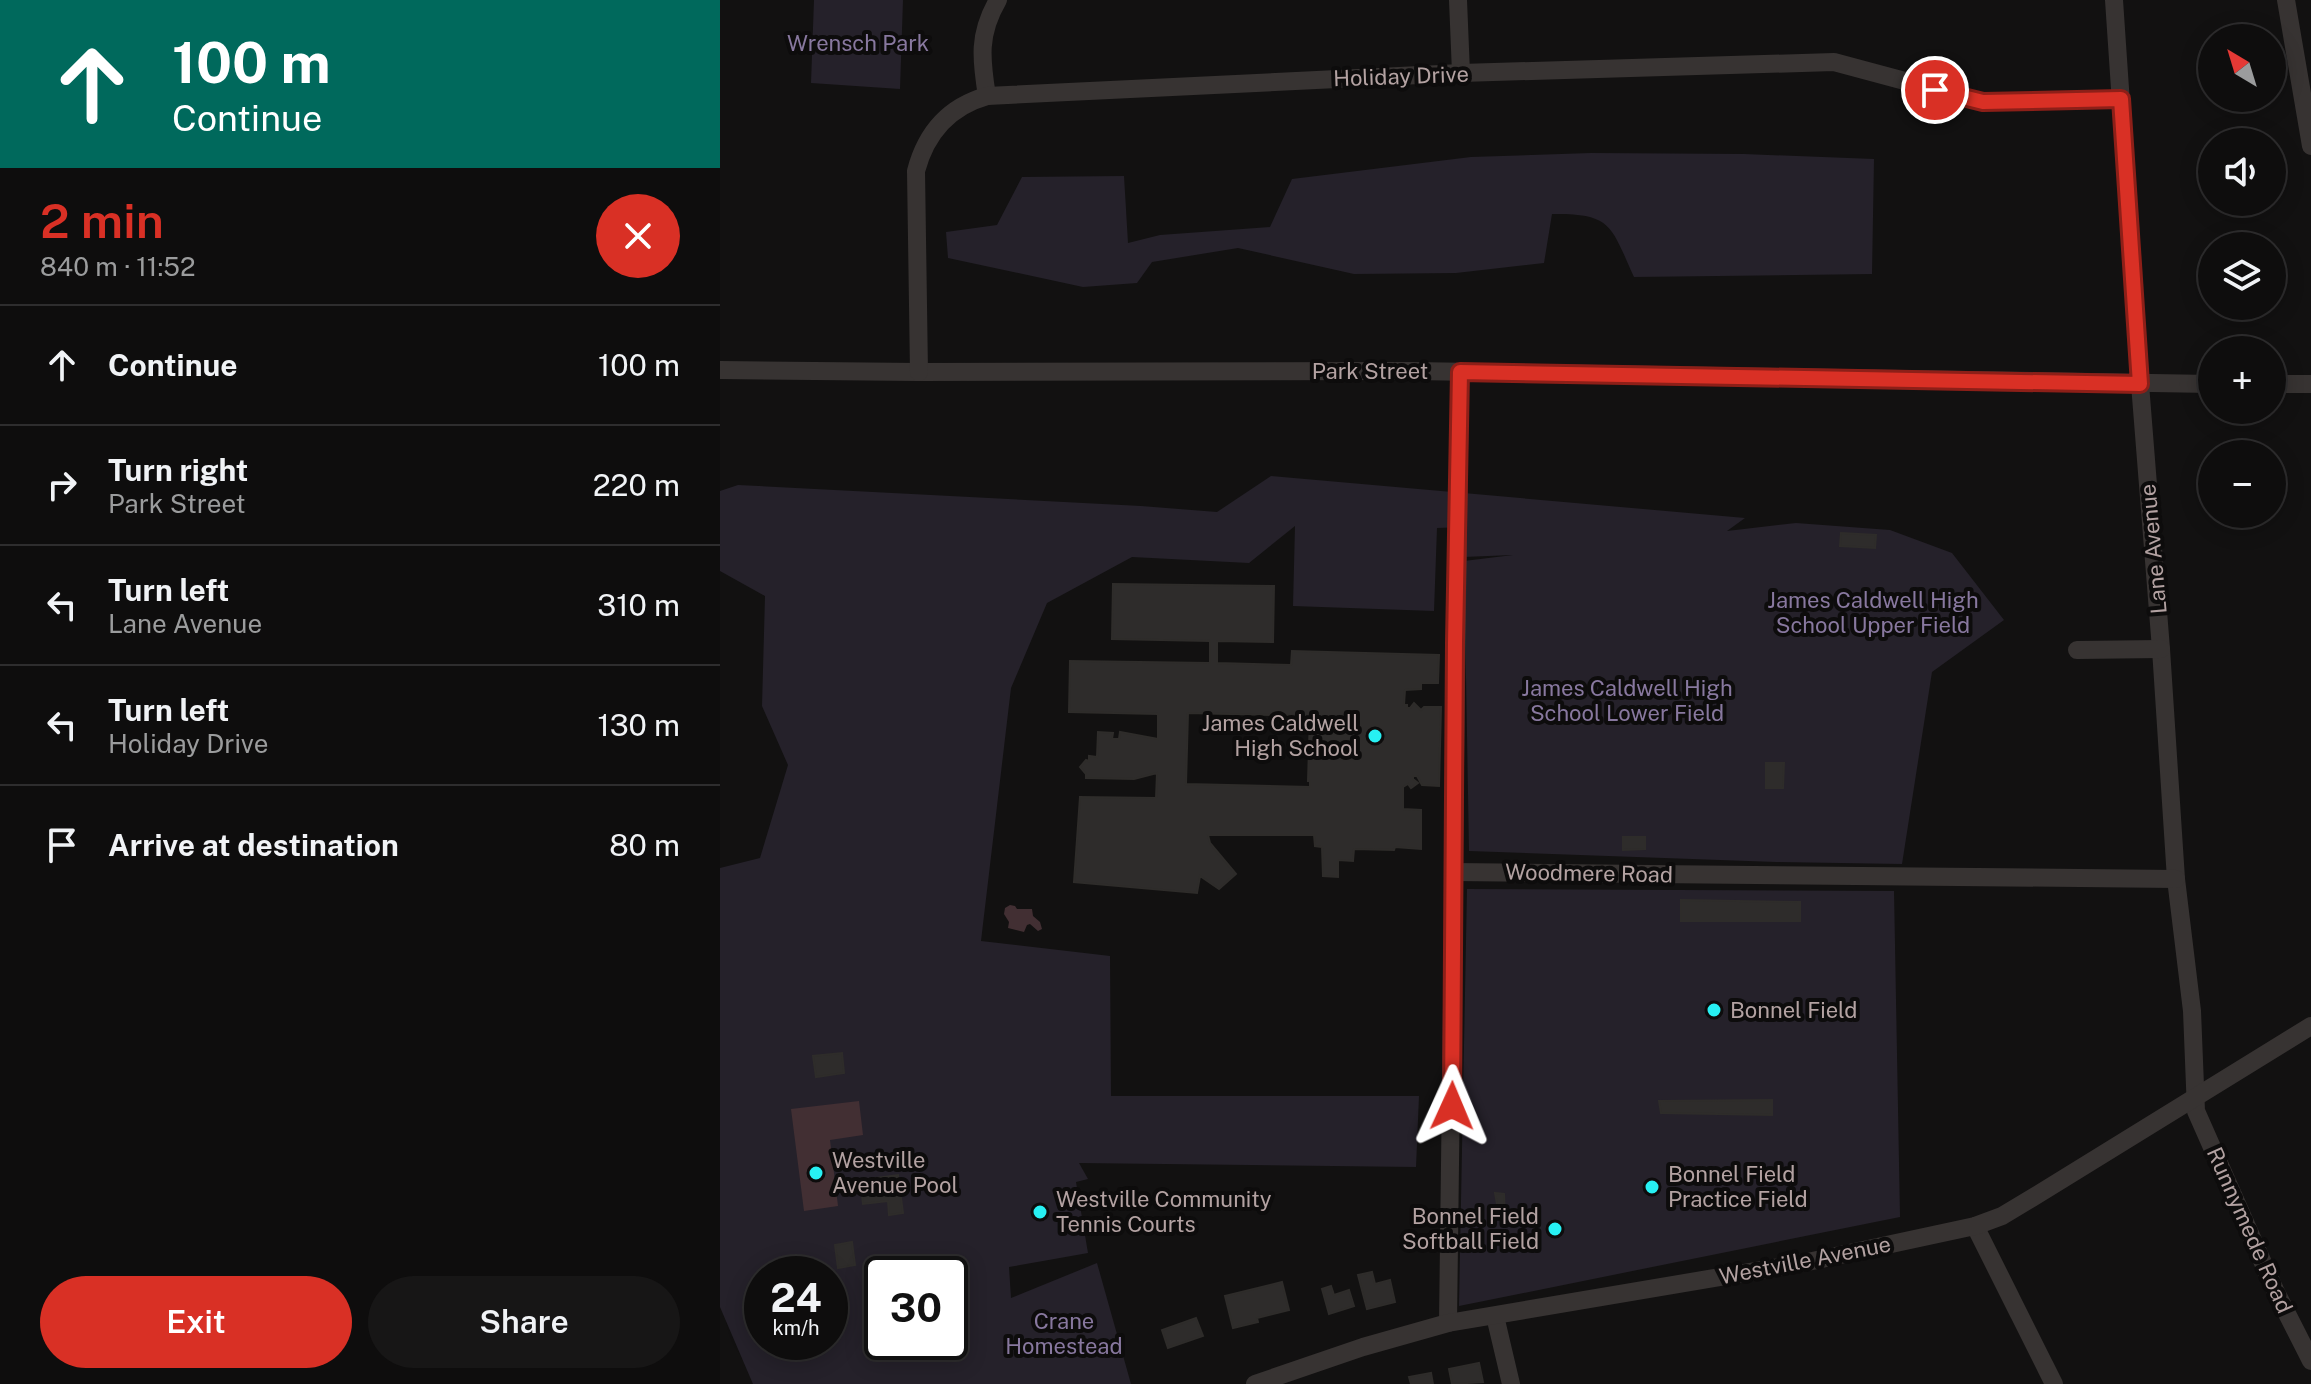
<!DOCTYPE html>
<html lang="en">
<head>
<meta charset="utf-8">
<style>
	body { margin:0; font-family:"Public Sans",sans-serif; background:#171616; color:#f1f3f6; height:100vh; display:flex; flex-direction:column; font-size:30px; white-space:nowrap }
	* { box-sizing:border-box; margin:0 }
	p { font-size:26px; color:#9b9c9d }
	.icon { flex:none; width:44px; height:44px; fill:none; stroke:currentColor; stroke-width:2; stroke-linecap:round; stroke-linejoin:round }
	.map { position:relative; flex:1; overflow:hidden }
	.details { display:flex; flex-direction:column; background:#0e0d0d; width:720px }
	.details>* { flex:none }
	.banner { background:#00695c; color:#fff; overflow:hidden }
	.needle { width:52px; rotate:322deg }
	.fabs { position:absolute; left:1478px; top:24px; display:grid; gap:16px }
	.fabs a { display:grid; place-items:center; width:88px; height:88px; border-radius:50%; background:#0e0d0d; box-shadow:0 4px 20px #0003,0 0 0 2px #2e2d2e; font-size:40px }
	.speed { position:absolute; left:24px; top:1256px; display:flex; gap:16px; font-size:40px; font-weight:700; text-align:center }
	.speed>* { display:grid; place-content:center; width:104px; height:104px; border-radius:50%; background:#0e0d0d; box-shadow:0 4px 20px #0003,0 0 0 2px #2e2d2e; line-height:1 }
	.speed small { font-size:20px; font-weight:400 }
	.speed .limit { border:4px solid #111; border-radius:12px; background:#fff; color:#111 }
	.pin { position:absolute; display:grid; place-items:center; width:68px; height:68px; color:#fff; margin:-34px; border:4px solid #fff; border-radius:50%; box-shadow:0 2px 8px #0007 }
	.me { position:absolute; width:88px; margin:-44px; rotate:1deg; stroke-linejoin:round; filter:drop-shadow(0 0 6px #0008) }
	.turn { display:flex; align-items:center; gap:28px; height:168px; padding:0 40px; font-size:36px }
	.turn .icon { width:104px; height:104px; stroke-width:2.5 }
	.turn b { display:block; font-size:56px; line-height:68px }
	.round { display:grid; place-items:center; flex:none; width:84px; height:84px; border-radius:42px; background:#171616 }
	.overview { display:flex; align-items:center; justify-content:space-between; height:136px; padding:0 40px }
	h1 { font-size:48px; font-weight:600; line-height:60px; color:#d93025 }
	.action { display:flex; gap:16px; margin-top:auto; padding:16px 40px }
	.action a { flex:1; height:92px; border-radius:48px; background:#d93025; color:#fff; font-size:32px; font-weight:600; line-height:92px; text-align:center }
	.action a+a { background:#171616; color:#f1f3f6 }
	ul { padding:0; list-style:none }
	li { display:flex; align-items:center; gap:24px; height:120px; padding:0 40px; border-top:2px solid #2e2d2e }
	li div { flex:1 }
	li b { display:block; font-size:30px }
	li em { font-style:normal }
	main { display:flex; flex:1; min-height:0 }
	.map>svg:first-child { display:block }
</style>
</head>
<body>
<main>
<section class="details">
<div class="banner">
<div class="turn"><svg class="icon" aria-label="ahead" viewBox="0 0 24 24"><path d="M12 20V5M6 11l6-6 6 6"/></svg><div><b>100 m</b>Continue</div></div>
</div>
<div class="overview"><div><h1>2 min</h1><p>840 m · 11:52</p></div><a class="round" style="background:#d93025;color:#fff"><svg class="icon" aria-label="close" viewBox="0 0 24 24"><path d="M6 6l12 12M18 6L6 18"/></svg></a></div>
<ul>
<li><svg class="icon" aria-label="ahead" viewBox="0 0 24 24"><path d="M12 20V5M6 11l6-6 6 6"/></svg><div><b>Continue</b></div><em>100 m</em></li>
<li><svg class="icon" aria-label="right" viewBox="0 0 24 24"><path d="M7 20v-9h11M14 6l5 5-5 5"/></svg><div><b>Turn right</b><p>Park Street</p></div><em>220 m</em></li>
<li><svg class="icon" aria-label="left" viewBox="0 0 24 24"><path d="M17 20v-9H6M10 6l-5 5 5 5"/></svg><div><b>Turn left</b><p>Lane Avenue</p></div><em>310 m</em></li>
<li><svg class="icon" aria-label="left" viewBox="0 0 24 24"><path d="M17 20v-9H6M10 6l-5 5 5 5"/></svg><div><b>Turn left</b><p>Holiday Drive</p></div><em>130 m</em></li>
<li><svg class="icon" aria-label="arrive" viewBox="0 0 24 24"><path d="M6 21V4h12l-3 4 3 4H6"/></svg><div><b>Arrive at destination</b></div><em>80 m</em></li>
</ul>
<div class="action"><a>Exit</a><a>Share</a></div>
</section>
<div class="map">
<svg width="1591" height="1384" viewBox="0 0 1591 1384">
	<rect width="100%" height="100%" fill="#121111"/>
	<g fill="#25212a" fill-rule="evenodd">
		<path d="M94,0H183L180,89L91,83Z"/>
		<path d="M871,153L1024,154L1154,159L1152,274L914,277C891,227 893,213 832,214L824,263L736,273L634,274L518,248L432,262L417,283L363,287L228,258L226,232L277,225L302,177L404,176L408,243L440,235L550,227L572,179L751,157Z"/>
		<path d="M551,476L1025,518L1007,531L1076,523L1170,530L1232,553L1284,620L1212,672L1182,864L1056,862L749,851L744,561L793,555L743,557V527L717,528L714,611L573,606L575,526L529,563L412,557L327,603L291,688L261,941L390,956L391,1096H699L696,1167L359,1163L368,1179L356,1182L368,1253L289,1267L291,1298L377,1263L411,1384H33L0,1307V868L40,858L68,765L42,706L45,596L0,571V491L18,485L421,506L497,512ZM42,1274H110V1342H42ZM162,1274H230V1342H162Z"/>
		<path d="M747,889L1174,891L1180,1217L739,1306Z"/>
	</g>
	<g fill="#422f33">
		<path d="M290,905L295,906L297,909H312L313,916L320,922L322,929L318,931L310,924L307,925L304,932L288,928L289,922L284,914L285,908Z"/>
		<path d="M139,1101L143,1135L110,1140L118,1206L84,1211L71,1109Z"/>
	</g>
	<g fill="#2e2c2b" stroke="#2e2c2a" stroke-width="2" fill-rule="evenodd">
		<path d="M1121,533L1156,535L1155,548L1120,546Z"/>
		<path d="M393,584L554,586L553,642L497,641V663L571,665L572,651L719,655L718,683H701V689L685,690L684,705H687V708H690L694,703L701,710L704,707H721L719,786L702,785L697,776H693V779L698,783L691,788L688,784L683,787V809L701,810V849L675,847L674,850L634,849L633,861L618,860V877L603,876L602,847L595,846L594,835H488L490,843L516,874L499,889L480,876L477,893L354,882L360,797L436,798L437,773L414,779L366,778V774L360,767L366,760L369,761V756L377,757L378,732L393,733L392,739H399L400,732L438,739V714L349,712L350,661L490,663V641L392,639ZM468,713L590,716L588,781H590V787L466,784Z"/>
		<path d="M1046,763H1064L1063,788H1046Z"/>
		<path d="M903,837H925V849L903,850Z"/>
		<path d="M961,900L1080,902V921H961Z"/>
		<path d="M122,1053L124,1073L96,1077L93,1056Z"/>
		<path d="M1052,1100V1115L941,1113L939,1101Z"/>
		<path d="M178,1175L183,1213L169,1215L168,1201L143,1204L140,1180Z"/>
		<path d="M775,1193L784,1194L785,1216L774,1217L777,1204Z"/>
		<path d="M132,1242L135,1265L118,1268L115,1245Z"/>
		<path d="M652,1272L655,1284L670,1280L675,1302L647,1309L638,1275Z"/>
		<path d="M562,1282L569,1310L537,1318L538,1322L513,1328L505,1296Z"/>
		<path d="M611,1286L614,1295L629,1290L634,1306L609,1314L602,1289Z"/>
		<path d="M476,1318L483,1336L448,1348L442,1330Z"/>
		<path d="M759,1363L763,1382L732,1384L729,1369Z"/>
		<path d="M711,1373L713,1384H691L689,1377Z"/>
	</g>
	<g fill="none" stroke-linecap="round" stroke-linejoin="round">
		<g stroke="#373332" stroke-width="18">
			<path d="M738,0L741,73"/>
			<path d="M1394,0L1420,384L1441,649L1456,879L1472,1011L1476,1111L1555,1290L1591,1361"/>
			<path d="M1566,0L1591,146"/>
			<path d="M267,96C261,59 258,34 278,0"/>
			<path d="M0,370L199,372L692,371L1492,384"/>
			<path d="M199,372L196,171C206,133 228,107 267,96L741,73L1114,62L1263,102L1401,99"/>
			<path d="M1552,384H1591"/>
			<path d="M1357,650L1441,649"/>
			<path d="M733,872L1456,879"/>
			<path d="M1255,1226L1334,1384"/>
			<path d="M775,1316L791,1384"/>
			<path d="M728,1323C734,1006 734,689 740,372"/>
			<path d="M535,1384L643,1347L728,1323L1083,1263L1255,1226L1282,1216L1312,1198L1591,1026"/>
		</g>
	</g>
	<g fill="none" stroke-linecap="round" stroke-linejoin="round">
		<g stroke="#8d1f18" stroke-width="20">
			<path id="route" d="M732,1106L735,643L740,372L1420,384L1401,99L1263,102L1215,90"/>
		</g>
		<use href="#route" stroke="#d93025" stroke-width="14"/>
	</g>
	<g fill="#27f0f3" stroke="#0d0c0c" stroke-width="3">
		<circle cx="655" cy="736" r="8"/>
		<circle cx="994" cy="1010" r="8"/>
		<circle cx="96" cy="1173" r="8"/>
		<circle cx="932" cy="1187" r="8"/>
		<circle cx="320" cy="1212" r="8"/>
		<circle cx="835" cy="1229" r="8"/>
	</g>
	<g text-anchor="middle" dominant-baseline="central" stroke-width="8" stroke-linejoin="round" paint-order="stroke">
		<g font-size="22" fill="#88789f" stroke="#0d0c0c">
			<text x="138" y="43">Wrensch Park</text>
			<text x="1153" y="600">James Caldwell High<tspan x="1153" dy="25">School Upper Field</tspan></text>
			<text x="907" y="688">James Caldwell High<tspan x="907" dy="25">School Lower Field</tspan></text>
			<text x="344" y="1321">Crane<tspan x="344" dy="25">Homestead</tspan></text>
		</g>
		<g font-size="22" fill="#b3a2a2" stroke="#0d0c0c">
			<text transform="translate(681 76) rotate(-2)">Holiday Drive</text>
			<text x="650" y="371">Park Street</text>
			<text transform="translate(1433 549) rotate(-95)">Lane Avenue</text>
			<text transform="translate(869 873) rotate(1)">Woodmere Road</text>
			<text transform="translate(1530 1230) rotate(66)">Runnymede Road</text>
			<text transform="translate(1085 1260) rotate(-11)">Westville Avenue</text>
		</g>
		<g font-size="22" fill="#b3a2a2" stroke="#0d0c0c" text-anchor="start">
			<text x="639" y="723" text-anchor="end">James Caldwell<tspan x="639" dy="25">High School</tspan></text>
			<text x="1010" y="1010">Bonnel Field</text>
			<text x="112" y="1160">Westville<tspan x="112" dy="25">Avenue Pool</tspan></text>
			<text x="948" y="1174">Bonnel Field<tspan x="948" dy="25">Practice Field</tspan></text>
			<text x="336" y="1199">Westville Community<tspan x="336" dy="25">Tennis Courts</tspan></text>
			<text x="819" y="1216" text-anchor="end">Bonnel Field<tspan x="819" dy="25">Softball Field</tspan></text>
		</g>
	</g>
</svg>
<div class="fabs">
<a><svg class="needle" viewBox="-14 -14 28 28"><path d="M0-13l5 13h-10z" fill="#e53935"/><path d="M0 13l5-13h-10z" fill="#9b9c9d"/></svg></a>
<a><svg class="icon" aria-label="sound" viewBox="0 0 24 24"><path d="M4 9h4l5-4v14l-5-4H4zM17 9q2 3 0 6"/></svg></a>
<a><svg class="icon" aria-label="layers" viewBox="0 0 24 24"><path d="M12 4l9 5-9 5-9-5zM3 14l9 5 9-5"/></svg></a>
<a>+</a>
<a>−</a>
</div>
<div class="speed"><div>24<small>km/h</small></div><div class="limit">30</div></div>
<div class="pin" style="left:1215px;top:90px;background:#d93025"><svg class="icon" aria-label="arrive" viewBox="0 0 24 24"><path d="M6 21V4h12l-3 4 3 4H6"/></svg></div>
<svg class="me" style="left:732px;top:1106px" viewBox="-20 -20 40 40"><path d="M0-17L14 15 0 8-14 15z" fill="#d93025" stroke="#fff" stroke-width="4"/></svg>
</div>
</main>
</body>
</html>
